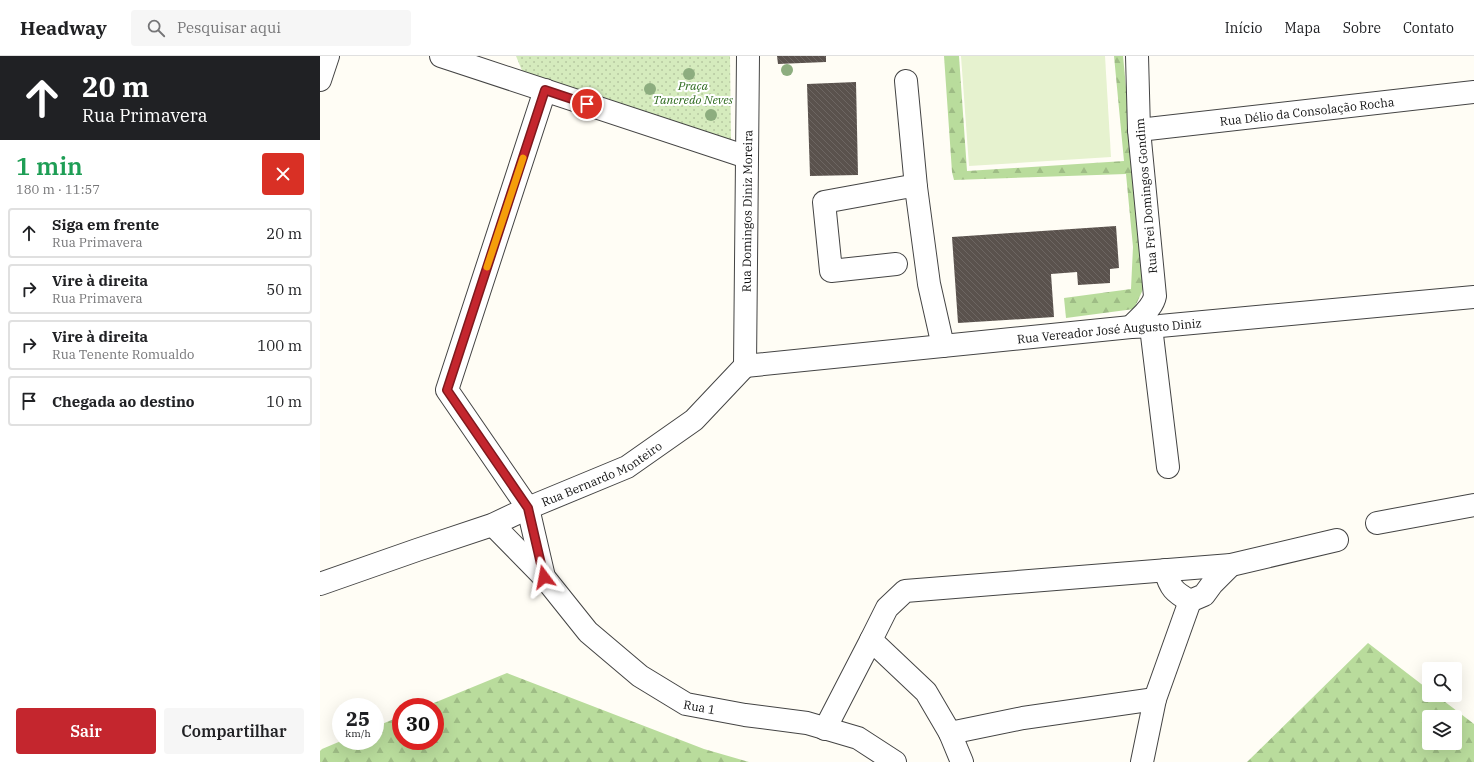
<!DOCTYPE html>
<html lang="pt">
<head>
<meta charset="utf-8">
<style>
	body { margin:0; font-family:"IBM Plex Serif",serif; background:#f6f6f6; color:#202124; height:100vh; display:flex; flex-direction:column; font-size:15px; white-space:nowrap }
	* { box-sizing:border-box; margin:0 }
	p { font-size:13px; color:#757577 }
	.icon { flex:none; width:22px; height:22px; fill:none; stroke:currentColor; stroke-width:2; stroke-linecap:round; stroke-linejoin:round }
	.map { position:relative; flex:1; overflow:hidden }
	.drawer { display:flex; flex-direction:column; background:#fff; width:320px }
	.drawer>* { flex:none }
	.guide { background:#202124; color:#fff; overflow:hidden }
	.fabs { position:absolute; left:1102px; top:606px; display:grid; gap:8px }
	.fabs a { display:grid; place-items:center; width:40px; height:40px; border-radius:4px; background:#fff; box-shadow:0 4px 16px #0002; font-size:20px }
	.speed { position:absolute; left:12px; top:642px; display:flex; gap:8px; font-size:20px; font-weight:700; text-align:center }
	.speed>* { display:grid; place-content:center; width:52px; height:52px; border-radius:50%; background:#fff; box-shadow:0 4px 16px #0002; line-height:1 }
	.speed small { font-size:10px; font-weight:400 }
	.speed .limit { border:6px solid #d22; background:#fff; color:#111 }
	.pin { position:absolute; display:grid; place-items:center; width:34px; height:34px; color:#fff; margin:-17px; border:2px solid #fff; border-radius:50%; box-shadow:0 1px 4px #0007 }
	.me { position:absolute; width:44px; margin:-22px; rotate:347deg; stroke-linejoin:round; filter:drop-shadow(0 0 3px #0008) }
	.turn { display:flex; align-items:center; gap:14px; height:84px; padding:0 16px; font-size:18px }
	.turn .icon { width:52px; height:52px; stroke-width:2.5 }
	.turn b { display:block; font-size:28px; line-height:34px }
	.round { display:grid; place-items:center; flex:none; width:42px; height:42px; border-radius:4px; background:#f6f6f6 }
	.overview { display:flex; align-items:center; justify-content:space-between; height:68px; padding:0 16px }
	h1 { font-size:24px; font-weight:600; line-height:30px; color:#1e9e55 }
	.action { display:flex; gap:8px; margin-top:auto; padding:8px 16px }
	.action a { flex:1; height:46px; border-radius:4px; background:#c4262e; color:#fff; font-size:16px; font-weight:600; line-height:46px; text-align:center }
	.action a+a { background:#f6f6f6; color:#202124 }
	ul { padding:0; list-style:none }
	li { display:flex; align-items:center; gap:12px; height:50px; margin:0 8px 6px; padding:0 8px; border:2px solid #e0e0e0; border-radius:4px }
	li div { flex:1 }
	li b { display:block; font-size:15px }
	li em { font-style:normal }
	header { display:flex; align-items:center; gap:24px; box-sizing:border-box; height:56px; padding:0 20px; background:#fff; border-bottom:1px solid #e0e0e0 }
	header strong { font-size:19px }
	nav { display:flex; gap:22px; margin-inline-start:auto; font-size:14px }
	.search { width:280px; height:36px; background:#f6f6f6; display:flex; align-items:center; gap:10px; box-sizing:border-box; padding:0 14px; border-radius:4px; color:#757577; font-size:15px }
	main { display:flex; flex:1; min-height:0 }
	.map>svg:first-child { display:block }
</style>
</head>
<body>
<header>
<strong>Headway</strong>
<div class="search"><svg class="icon" aria-label="search" viewBox="0 0 24 24"><circle cx="10" cy="10" r="6"/><path d="M15 15l6 6"/></svg>Pesquisar aqui</div>
<nav><a>Início</a><a>Mapa</a><a>Sobre</a><a>Contato</a></nav>
</header>
<main>
<section class="drawer">
<div class="guide">
<div class="turn"><svg class="icon" aria-label="ahead" viewBox="0 0 24 24"><path d="M12 20V5M6 11l6-6 6 6"/></svg><div><b>20 m</b>Rua Primavera</div></div>
</div>
<div class="overview"><div><h1>1 min</h1><p>180 m · 11:57</p></div><a class="round" style="background:#d93025;color:#fff"><svg class="icon" aria-label="close" viewBox="0 0 24 24"><path d="M6 6l12 12M18 6L6 18"/></svg></a></div>
<ul>
<li><svg class="icon" aria-label="ahead" viewBox="0 0 24 24"><path d="M12 20V5M6 11l6-6 6 6"/></svg><div><b>Siga em frente</b><p>Rua Primavera</p></div><em>20 m</em></li>
<li><svg class="icon" aria-label="right" viewBox="0 0 24 24"><path d="M7 20v-9h11M14 6l5 5-5 5"/></svg><div><b>Vire à direita</b><p>Rua Primavera</p></div><em>50 m</em></li>
<li><svg class="icon" aria-label="right" viewBox="0 0 24 24"><path d="M7 20v-9h11M14 6l5 5-5 5"/></svg><div><b>Vire à direita</b><p>Rua Tenente Romualdo</p></div><em>100 m</em></li>
<li><svg class="icon" aria-label="arrive" viewBox="0 0 24 24"><path d="M6 21V4h12l-3 4 3 4H6"/></svg><div><b>Chegada ao destino</b></div><em>10 m</em></li>
</ul>
<div class="action"><a>Sair</a><a>Compartilhar</a></div>
</section>
<div class="map">
<svg width="1154" height="706" viewBox="0 0 1154 706">
	<defs>
		<pattern id="grass-dots" width="8" height="8" patternUnits="userSpaceOnUse"><rect width="8" height="8" fill="#d5ebbd"/><path d="M2 2h.1M6 6h.1" fill="none" stroke="#b6c8a1" stroke-width="1.8" stroke-linecap="round"/></pattern>
		<pattern id="forest-firs" width="22" height="20" patternUnits="userSpaceOnUse"><rect width="22" height="20" fill="#b9dc9c"/><path d="M5 1l3.5 6h-7zM16 11l3.5 6h-7z" fill="#9ebc85"/></pattern>
		<pattern id="building-back-hatch" width="6" height="6" patternUnits="userSpaceOnUse"><rect width="6" height="6" fill="#5a524d"/><path d="M-1 5l2 2M0 0l6 6M5-1l2 2" fill="none" stroke="#6d6662"/></pattern>
	</defs>
	<rect width="100%" height="100%" fill="#fffdf5"/>
	<path fill="url(#grass-dots)" d="M196,0H410L411,85L203,17Z"/>
	<g fill="url(#forest-firs)" fill-rule="evenodd">
		<path d="M624,0H639L647,115L804,105L794,0H803L825,229L814,253L746,262L744,242L811,233L813,191L806,118L634,124L632,116Z"/>
		<path d="M1048,587L1109,634V639H1116L1154,668V706H927ZM1109,661H1135V687H1109Z"/>
		<path d="M187,617L384,693L429,706H0V695L2,693L21,685H55V671L81,660V685H115V651H104Z"/>
	</g>
	<path fill="#e6f2cf" d="M641,0H785L791,101L649,110Z"/>
	<g fill="url(#building-back-hatch)">
		<path d="M457,0H506V6L458,8Z"/>
		<path d="M536,26L538,119L490,120L487,28Z"/>
		<path d="M796,170L799,212L790,213V227L758,229L757,216L731,218L734,261L638,267L632,181Z"/>
	</g>
	<g fill="none" stroke-linecap="round" stroke-linejoin="round">
		<g stroke="#444" stroke-width="24">
			<g id="minor">
				<path d="M121,0L427,101"/>
				<path d="M0,24L8,0"/>
				<path d="M586,25L596,131"/>
				<path id="s1" d="M819,74L1154,36"/>
				<path d="M576,208L511,215L504,146L586,131H596L609,228L623,290"/>
				<path d="M811,271C819,262 833,252 835,240L819,74L817,0"/>
				<path d="M831,271L848,411"/>
				<path id="s2" d="M425,310L811,271L840,270L1154,241"/>
				<path id="s3" d="M425,310L428,0"/>
				<path d="M1057,467L1154,449"/>
				<path id="s4" d="M173,469L224,521L268,576L320,620L366,648L425,659L487,667L538,682L575,706"/>
				<path d="M845,514C850,532 854,536 870,545L884,539L892,528L911,509"/>
				<path d="M224,521L208,452L127,334L225,34"/>
				<path id="s5" d="M0,528L97,494L172,469L208,452L307,411L374,364L425,310"/>
				<path d="M505,673L551,584"/>
				<path d="M630,677L703,662L835,643"/>
				<path d="M642,706L630,677L606,636L551,584L567,552L585,535L911,509L1017,484"/>
				<path d="M822,706L835,643L870,545"/>
			</g>
		</g>
		<use href="#minor" stroke="#fff" stroke-width="22"/>
	</g>
	<g fill="#8dad7f">
		<circle cx="467" cy="14" r="6"/>
		<circle cx="369" cy="18" r="6"/>
		<circle cx="330" cy="33" r="6"/>
		<circle cx="391" cy="59" r="6"/>
	</g>
	<g fill="none" stroke-linecap="round" stroke-linejoin="round">
		<g stroke="#7f191e" stroke-width="10">
			<path id="route" d="M224,521L208,452L127,334L225,34L267,48"/>
		</g>
		<use href="#route" stroke="#c4262e" stroke-width="7"/>
		<path stroke="#f59e0b" stroke-width="7" d="M167,211L203,102"/>
	</g>
	<g text-anchor="middle" dominant-baseline="central" stroke-width="4" stroke-linejoin="round" paint-order="stroke">
		<g font-size="12" font-style="italic" fill="#2f6b1f" stroke="#fff">
			<text x="373" y="29">Praça<tspan x="373" dy="14">Tancredo Neves</tspan></text>
		</g>
		<g font-size="12" fill="#111" stroke="#fff">
			<text stroke="none"><textPath href="#s1" startOffset="169">Rua Délio da Consolação Rocha</textPath></text>
			<text transform="translate(826 140) rotate(-95)">Rua Frei Domingos Gondim</text>
			<text stroke="none"><textPath href="#s3" startOffset="155">Rua Domingos Diniz Moreira</textPath></text>
			<text stroke="none"><textPath href="#s2" startOffset="366">Rua Vereador José Augusto Diniz</textPath></text>
			<text stroke="none"><textPath href="#s5" startOffset="303">Rua Bernardo Monteiro</textPath></text>
			<text stroke="none"><textPath href="#s4" startOffset="279">Rua 1</textPath></text>
		</g>
	</g>
</svg>
<div class="fabs">
<a><svg class="icon" aria-label="search" viewBox="0 0 24 24"><circle cx="10" cy="10" r="6"/><path d="M15 15l6 6"/></svg></a>
<a><svg class="icon" aria-label="layers" viewBox="0 0 24 24"><path d="M12 4l9 5-9 5-9-5zM3 14l9 5 9-5"/></svg></a>
</div>
<div class="speed"><div>25<small>km/h</small></div><div class="limit">30</div></div>
<div class="pin" style="left:267px;top:48px;background:#d93025"><svg class="icon" aria-label="arrive" viewBox="0 0 24 24"><path d="M6 21V4h12l-3 4 3 4H6"/></svg></div>
<svg class="me" style="left:224px;top:521px" viewBox="-20 -20 40 40"><path d="M0-17L14 15 0 8-14 15z" fill="#c4262e" stroke="#fff" stroke-width="4"/></svg>
</div>
</main>
</body>
</html>
